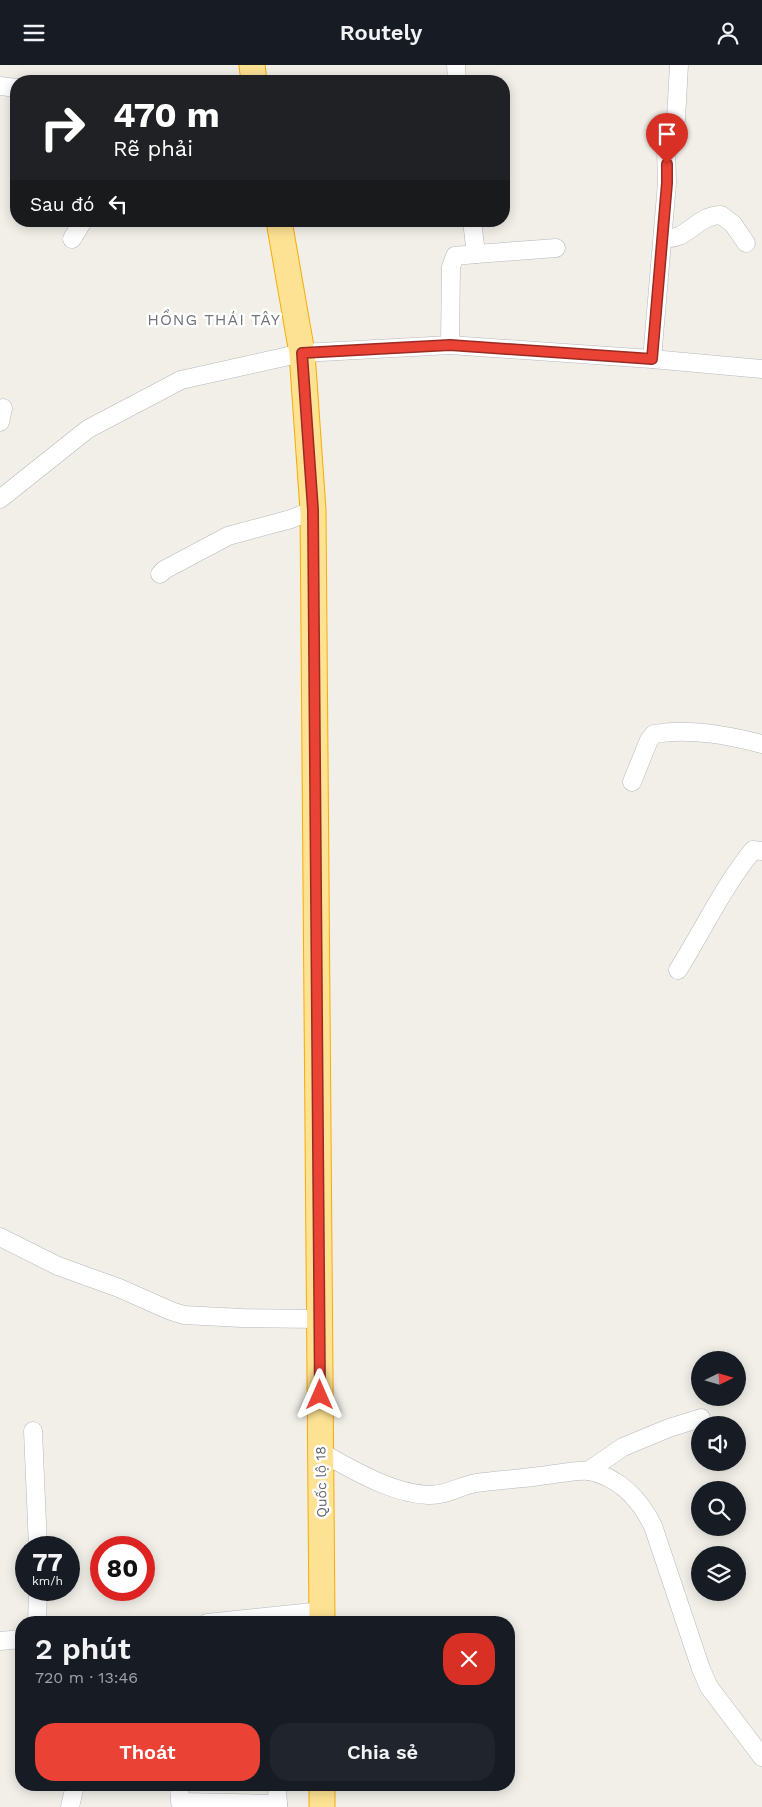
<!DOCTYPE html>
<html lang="vi">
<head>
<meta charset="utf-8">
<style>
	body { margin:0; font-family:"Work Sans",sans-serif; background:#20242c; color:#f1f3f6; height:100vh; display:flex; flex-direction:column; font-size:19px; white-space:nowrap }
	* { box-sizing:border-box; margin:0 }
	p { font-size:16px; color:#9ea1a6 }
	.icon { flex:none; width:28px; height:28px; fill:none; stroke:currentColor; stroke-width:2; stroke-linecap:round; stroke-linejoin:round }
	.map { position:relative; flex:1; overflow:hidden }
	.side { position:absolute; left:15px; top:1551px; width:500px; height:175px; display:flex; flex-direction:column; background:#171b24; border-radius:20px; box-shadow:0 2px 12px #0003 }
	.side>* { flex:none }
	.hud { position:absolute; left:10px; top:10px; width:500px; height:152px; border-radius:20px; box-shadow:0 2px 12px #0003; background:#202124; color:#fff; overflow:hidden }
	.needle { width:32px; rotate:85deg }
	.controls { position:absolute; left:691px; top:1286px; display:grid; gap:10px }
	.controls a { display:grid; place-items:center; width:55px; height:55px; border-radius:50%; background:#171b24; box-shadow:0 2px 12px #0003; font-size:25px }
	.speed { position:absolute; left:15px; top:1471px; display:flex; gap:10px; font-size:25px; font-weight:700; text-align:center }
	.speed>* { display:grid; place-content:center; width:65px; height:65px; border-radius:50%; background:#171b24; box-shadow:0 2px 12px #0003; line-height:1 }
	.speed small { font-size:12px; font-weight:400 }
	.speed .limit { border:8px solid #d22; background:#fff; color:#111 }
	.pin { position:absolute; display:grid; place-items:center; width:42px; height:42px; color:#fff; margin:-51px -21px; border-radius:50% 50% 50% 0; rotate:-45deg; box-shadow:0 0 5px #0007 }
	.pin .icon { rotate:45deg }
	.me { position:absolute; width:55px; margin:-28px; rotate:0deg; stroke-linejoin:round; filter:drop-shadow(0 0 4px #0008) }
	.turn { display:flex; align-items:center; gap:18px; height:105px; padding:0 20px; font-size:22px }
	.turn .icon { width:65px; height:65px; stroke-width:2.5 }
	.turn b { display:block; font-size:35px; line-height:42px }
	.then { display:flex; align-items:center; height:48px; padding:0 20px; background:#0003; gap:10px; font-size:19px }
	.round { display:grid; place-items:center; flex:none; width:52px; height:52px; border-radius:20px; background:#20242c }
	.headline { display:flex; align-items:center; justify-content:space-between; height:85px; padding:0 20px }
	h1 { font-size:30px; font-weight:600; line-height:38px }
	.cta { display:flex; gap:10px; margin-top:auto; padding:10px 20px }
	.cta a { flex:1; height:58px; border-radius:20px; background:#ea4335; color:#fff; font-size:20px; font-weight:600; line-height:58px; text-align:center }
	.cta a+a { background:#20242c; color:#f1f3f6 }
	header { display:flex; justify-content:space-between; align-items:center; height:65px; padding:0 20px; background:#171b24; font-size:22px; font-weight:600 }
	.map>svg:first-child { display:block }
</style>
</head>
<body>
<header><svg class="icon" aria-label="menu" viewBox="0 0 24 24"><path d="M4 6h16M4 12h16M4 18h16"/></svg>Routely<svg class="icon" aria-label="person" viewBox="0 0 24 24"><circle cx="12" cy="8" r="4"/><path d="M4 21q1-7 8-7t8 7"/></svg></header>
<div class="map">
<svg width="762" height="1742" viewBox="0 0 762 1742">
	<rect width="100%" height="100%" fill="#f1efe8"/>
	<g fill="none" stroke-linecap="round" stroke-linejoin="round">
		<g stroke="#b5b8bc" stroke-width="19">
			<g id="minor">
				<path d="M456,0L457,16"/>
				<path d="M0,21L16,23"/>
				<path d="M472,156L476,189L556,183"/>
				<path d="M663,173C687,177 696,150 721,150L733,159L746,178"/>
				<path d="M72,174L83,156"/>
				<path d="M450,280L451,202L455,191L476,189"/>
				<path d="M652,294L667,118L666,81L668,70L674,62L676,54L679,0"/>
				<path d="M0,357L3,343"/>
				<path d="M0,434L88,364L181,315L302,288L450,280L652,294L762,304"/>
				<path d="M160,509L164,505L228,471L291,454L313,445"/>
				<path d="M632,717L649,675L654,669C690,663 727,670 762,679"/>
				<path d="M678,905C703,865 723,822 753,785L762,786"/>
				<path d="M0,1172L58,1201L119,1223L171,1246L184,1250L242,1253L319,1254"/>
				<path d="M33,1366L38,1482"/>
				<path d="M320,1387C354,1405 390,1428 428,1430C445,1431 460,1421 476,1418C497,1415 519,1414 540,1411C553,1410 578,1404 589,1406C619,1412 640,1435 653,1461L701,1604L709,1622L762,1692"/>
				<path d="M588,1406L623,1382L669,1363L701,1353"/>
				<path d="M37,1558L38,1525"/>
				<path d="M207,1558L322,1546"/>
				<path d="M0,1576L21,1574"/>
				<path d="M179,1720L180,1737L278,1739"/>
				<path d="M277,1720L278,1742"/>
				<path d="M70,1742L75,1720"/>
			</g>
		</g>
		<g stroke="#f9ab00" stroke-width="27">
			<g id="highway">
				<path d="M252,0L254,16"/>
				<path d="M279,156L302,288L313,445L322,1558"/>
				<path d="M322,1742V1720"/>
			</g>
		</g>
		<use href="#minor" stroke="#fff" stroke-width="18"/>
		<use href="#highway" stroke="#fde293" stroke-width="25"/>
	</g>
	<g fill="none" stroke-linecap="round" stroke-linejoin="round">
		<g stroke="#982c22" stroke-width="12">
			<path id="route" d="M320,1330L313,445L302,288L450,280L652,294L667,118V99"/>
		</g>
		<use href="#route" stroke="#ea4335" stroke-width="9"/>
	</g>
	<g text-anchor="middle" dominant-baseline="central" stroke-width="5" stroke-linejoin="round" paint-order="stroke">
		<g font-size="14" fill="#5f6368" stroke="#fff">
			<text transform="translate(321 1417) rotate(-91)">Quốc lộ 18</text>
		</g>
		<g font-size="16" letter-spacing="1" fill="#70757a" stroke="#fff">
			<text x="214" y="254">HỒNG THÁI TÂY</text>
		</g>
	</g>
</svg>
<div class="controls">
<a><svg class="needle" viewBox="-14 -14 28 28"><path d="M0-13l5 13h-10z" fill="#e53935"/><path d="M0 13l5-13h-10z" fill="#9ea1a6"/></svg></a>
<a><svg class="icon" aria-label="sound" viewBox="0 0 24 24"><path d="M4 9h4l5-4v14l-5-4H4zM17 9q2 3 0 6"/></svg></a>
<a><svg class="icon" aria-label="search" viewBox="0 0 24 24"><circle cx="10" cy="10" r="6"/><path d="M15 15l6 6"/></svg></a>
<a><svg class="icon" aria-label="layers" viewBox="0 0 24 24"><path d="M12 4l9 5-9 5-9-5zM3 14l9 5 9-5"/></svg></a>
</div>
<div class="speed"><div>77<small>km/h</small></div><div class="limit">80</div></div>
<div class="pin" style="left:667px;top:99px;background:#d93025"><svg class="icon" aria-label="arrive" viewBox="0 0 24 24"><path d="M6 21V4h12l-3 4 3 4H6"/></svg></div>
<svg class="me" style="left:320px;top:1330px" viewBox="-20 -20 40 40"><path d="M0-17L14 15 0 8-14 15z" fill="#ea4335" stroke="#fff" stroke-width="4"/></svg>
<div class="hud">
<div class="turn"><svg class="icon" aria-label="right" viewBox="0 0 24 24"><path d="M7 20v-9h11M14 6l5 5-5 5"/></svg><div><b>470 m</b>Rẽ phải</div></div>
<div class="then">Sau đó<svg class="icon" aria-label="left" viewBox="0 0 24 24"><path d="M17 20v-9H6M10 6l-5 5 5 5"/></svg></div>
</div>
<section class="side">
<div class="headline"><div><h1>2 phút</h1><p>720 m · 13:46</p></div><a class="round" style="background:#d93025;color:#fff"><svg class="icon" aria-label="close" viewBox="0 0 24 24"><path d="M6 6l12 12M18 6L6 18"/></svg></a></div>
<div class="cta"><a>Thoát</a><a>Chia sẻ</a></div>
</section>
</div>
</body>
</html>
